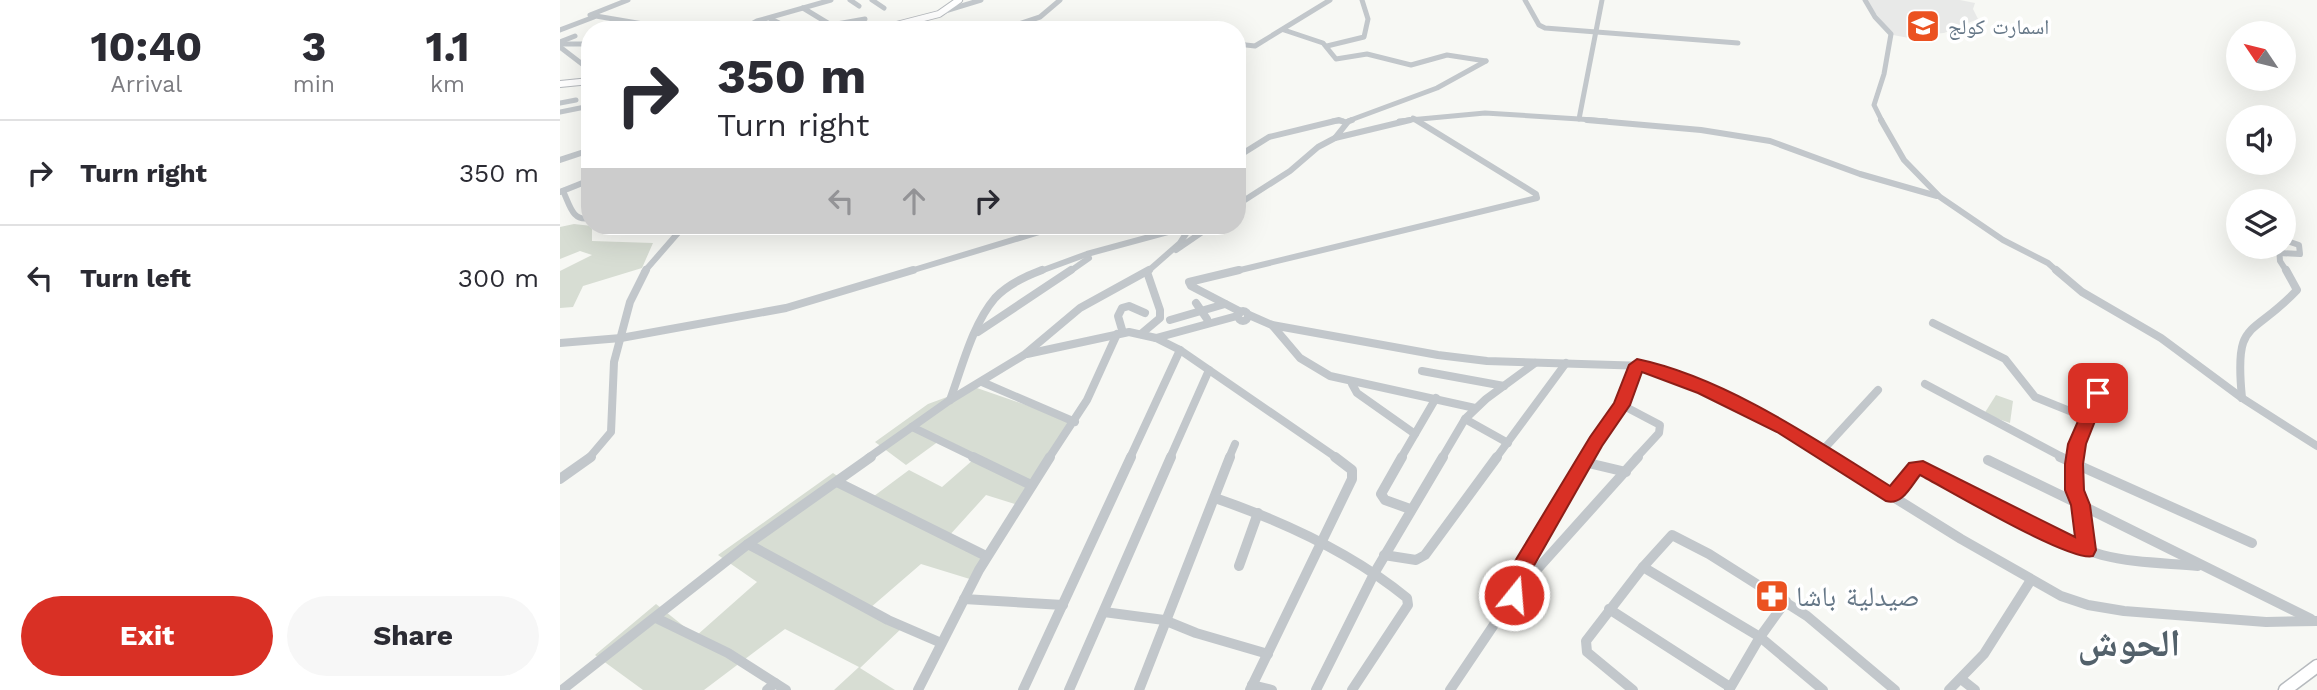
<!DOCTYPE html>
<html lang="en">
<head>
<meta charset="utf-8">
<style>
	body { margin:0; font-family:"Work Sans","Noto Naskh Arabic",sans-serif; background:#f7f7f7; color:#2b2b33; height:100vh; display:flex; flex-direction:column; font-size:26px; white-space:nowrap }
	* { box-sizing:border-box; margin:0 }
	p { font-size:23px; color:#7c7c81 }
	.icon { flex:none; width:38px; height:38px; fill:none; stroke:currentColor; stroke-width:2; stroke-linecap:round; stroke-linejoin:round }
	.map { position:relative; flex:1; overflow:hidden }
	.side { display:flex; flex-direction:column; background:#fff; width:560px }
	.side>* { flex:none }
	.hud { position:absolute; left:21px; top:21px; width:665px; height:214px; border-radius:28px; box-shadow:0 7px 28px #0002; background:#fff; color:#2b2b33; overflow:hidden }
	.needle { width:46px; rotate:305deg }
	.controls { position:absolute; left:1666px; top:21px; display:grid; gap:14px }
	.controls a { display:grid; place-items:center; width:70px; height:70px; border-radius:50%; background:#fff; box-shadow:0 7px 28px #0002; font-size:35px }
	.pin { position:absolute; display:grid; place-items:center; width:60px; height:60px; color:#fff; margin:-30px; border-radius:14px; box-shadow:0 4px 10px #0006 }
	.me { position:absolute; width:77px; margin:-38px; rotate:17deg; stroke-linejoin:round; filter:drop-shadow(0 0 5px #0008) }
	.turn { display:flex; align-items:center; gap:24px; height:147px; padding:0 21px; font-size:32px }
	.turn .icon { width:91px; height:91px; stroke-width:2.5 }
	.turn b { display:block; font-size:49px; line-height:60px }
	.lanes { display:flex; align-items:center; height:66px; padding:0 21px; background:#0003; justify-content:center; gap:35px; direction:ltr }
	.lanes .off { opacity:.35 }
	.eta { display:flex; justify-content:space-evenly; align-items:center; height:119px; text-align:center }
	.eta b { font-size:42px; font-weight:700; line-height:49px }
	.cta { display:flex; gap:14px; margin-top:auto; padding:14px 21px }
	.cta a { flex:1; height:80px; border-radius:42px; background:#d93025; color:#fff; font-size:28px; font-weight:700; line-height:80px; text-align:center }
	.cta a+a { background:#f7f7f7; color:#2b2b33 }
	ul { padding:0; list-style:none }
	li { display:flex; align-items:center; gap:21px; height:105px; padding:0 21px; border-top:2px solid #e1e1e2 }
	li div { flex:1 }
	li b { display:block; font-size:26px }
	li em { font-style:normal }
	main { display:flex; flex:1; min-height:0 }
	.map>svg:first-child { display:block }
</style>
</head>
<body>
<main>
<section class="side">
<div class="eta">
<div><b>10:40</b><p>Arrival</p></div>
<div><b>3</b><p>min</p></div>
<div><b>1.1</b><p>km</p></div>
</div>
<ul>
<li><svg class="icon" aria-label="right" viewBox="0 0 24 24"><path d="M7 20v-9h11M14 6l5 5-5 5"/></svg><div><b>Turn right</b></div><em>350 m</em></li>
<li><svg class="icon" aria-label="left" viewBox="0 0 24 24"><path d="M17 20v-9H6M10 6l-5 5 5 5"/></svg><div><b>Turn left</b></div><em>300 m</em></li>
</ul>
<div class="cta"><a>Exit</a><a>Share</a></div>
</section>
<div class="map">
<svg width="1757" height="690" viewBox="0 0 1757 690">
	<rect width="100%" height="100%" fill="#f7f8f4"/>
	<path fill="#e8e9e8" d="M1305,0H1400L1415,3L1413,9L1418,19L1384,33L1372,34L1365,41L1333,35Z"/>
	<g fill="#d7ddd3">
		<path d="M14,224L32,226V241L93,243L82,268L23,286L13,307L0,308V271L32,255L20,251L0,259V227Z"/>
		<path d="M414,387L515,422L458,505L426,495L388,537L426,556L413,580L361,564L310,608L343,627L300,668L335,690H274L299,667L225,629L144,690H83L35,655L96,604L136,636L197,582L158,555L273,473L310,499L349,470L382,487L414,459L379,441L346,465L315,442L368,404Z"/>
		<path d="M1436,395L1453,401L1450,423L1424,414Z"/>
	</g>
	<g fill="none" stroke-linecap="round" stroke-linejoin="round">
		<g stroke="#b6babe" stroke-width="8">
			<g id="major-far1">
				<path d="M317,30L379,14L399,0"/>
				<path d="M0,84L30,81"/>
			</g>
		</g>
		<g stroke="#b6babe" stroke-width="15">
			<path id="major" d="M1725,690L1757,666"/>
		</g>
		<g stroke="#c2c7cb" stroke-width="5">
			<path d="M68,0L30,15L89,25"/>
			<path d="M290,0L299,6"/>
			<path d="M312,0L324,8"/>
			<path d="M965,0L979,25L985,28L1178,43"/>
			<path d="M1042,0L1019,119L1047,121"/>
			<path d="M1305,0L1315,17L1331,34L1324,74L1314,105L1322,121"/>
			<path d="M243,8L271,25"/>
			<path d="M385,11L421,0"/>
			<path d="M211,19L233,30"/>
			<path d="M0,30L34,17"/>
			<path d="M181,30L197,21L271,0"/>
			<path d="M243,30L305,19"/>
			<path d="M440,30L480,17L500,0"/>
			<path d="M546,30L564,27"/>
			<path d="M724,30L763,43L776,59L807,54L851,65L887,55L926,61"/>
			<path d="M0,42L15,36"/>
			<path d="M0,44H30"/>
			<path d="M677,44L695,46L770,0"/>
			<path d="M767,46L804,37L808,19L802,0"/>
			<path d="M0,47L30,70"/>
			<path d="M0,103L16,100"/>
			<path d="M0,112L30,106"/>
			<path d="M853,118L859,121"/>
			<path d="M773,121H783"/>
			<path d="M788,121L877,88L926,61"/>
			<path d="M839,121L925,113L1019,119"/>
		</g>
		<g stroke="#c2c7cb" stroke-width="6">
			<path d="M1027,120L1141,130L1210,141L1300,174L1377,196"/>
			<path d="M1321,120L1344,160L1380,197L1443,240L1488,263L1498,272"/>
			<path d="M787,122L792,120"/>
			<path d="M677,157L709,137L779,120L787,123L775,138L850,120"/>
			<path d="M0,160L30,150"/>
			<path d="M3,191C10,205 12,222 30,218"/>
			<path d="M0,192L30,180"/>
			<path d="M677,205L730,171L758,147L775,138"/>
			<path d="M1719,247L1720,261L1727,272"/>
			<path d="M616,250L651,226"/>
			<path d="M1719,253L1740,254L1739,245L1724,240"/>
			<path d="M84,272L124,226"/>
			<path d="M347,272L499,226"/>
			<path d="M478,272L527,254L630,226"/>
			<path d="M509,272L529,258"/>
			<path d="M587,272L620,243L631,226"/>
			<path d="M672,272L977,198L976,194L856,120"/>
		</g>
		<g stroke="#c2c7cb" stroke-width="8">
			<path d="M679,270L629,282L631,286L681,312"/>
			<path d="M1496,270L1522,292L1601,338L1682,398L1757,446"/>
			<path d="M636,303L647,319"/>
			<circle cx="683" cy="316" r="5"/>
			<path d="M689,315L712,325L878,355L927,361L1087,366L1144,389L1223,428L1272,458"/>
			<path d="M610,320L665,304"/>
			<path d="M1373,323L1445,359L1475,397L1527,418"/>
			<path d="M712,325L740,358L770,376L915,408"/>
			<path d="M418,332L511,270"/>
			<path d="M563,333L558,316L562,308L569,306L585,313"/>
			<path d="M581,334L600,318V310L587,272"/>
			<path d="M596,338L677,316"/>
			<path d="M0,343L61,338L226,308L353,270"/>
			<path d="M467,354L569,332L596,338L620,350L777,458"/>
			<path d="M862,371L944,386"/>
			<path d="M422,382L515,422"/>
			<path d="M792,384L797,393L855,434"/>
			<path d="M1365,384L1504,458"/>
			<path d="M1682,398C1674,317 1691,339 1737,290L1726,270"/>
			<path d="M390,400C402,368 412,325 435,298C447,285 466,276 482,270"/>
			<path d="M1062,405L1100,425L1099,433L1076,458"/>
			<path d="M905,419L948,443"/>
			<path d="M352,427L416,458"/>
			<path d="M1261,452L1318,390"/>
			<path d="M29,458L51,432L54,362L70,302L86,270"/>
			<path d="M308,458L390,400L464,355L520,308L589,270"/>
			<path d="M489,458L527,400L557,334"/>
			<path d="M570,458L620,350"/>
			<path d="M610,458L649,370"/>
			<path d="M669,458L675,444"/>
			<path d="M841,458L876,398"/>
			<path d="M882,458L905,419L926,399L975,363"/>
			<path d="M936,458L1006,363"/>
			<path d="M1026,458L1062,405L1075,367"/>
			<path d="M1515,458L1521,434L1538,393"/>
		</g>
		<g stroke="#c2c7cb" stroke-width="10">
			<path d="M413,457L471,485"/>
			<path d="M842,457L821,494L825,500L850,509"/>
			<path d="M1269,457L1401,539L1501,596L1528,605L1564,611L1706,622L1757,621"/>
			<path d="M1500,457L1692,543"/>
			<path d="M1516,457L1514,476L1521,505L1751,619"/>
			<path d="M1428,460L1521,505L1526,550"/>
			<path d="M1024,462L1066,472"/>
			<path d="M0,479L31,457"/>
			<path d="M277,482L426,556"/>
			<path d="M1332,496L1358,467C1417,497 1478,537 1542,555C1572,563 1607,563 1638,566"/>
			<path d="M655,498C722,521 792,553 847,598L848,605L792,690"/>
			<path d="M188,544L328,620L379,642"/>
			<path d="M824,555L856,560L865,555L937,457"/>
			<path d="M679,566L698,513"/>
			<path d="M1083,567L1200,637L1263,690"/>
			<path d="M954,595L1078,457"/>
			<path d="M404,599L503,605"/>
			<path d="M1049,609L1170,687"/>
			<path d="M544,612L604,620L636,633L708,654"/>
			<path d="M96,618L168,653L226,690"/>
			<path d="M1401,679L1415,690"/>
			<path d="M692,685L712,690"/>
			<path d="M2,690L188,544L311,457"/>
			<path d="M207,690L215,683"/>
			<path d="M358,690L419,570L490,457"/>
			<path d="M463,690L571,457"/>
			<path d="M509,690L611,457"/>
			<path d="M579,690L670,457"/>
			<path d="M690,690L792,479V470L775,457"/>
			<path d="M756,690L815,572L883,457"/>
			<path d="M890,690L954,595V582L1027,457"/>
			<path d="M1073,690L1027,652L1026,641L1083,567L1112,535L1149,554L1247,616L1335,690"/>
			<path d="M1169,690L1200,637L1226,601"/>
			<path d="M1389,690L1424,654L1471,580"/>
		</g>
		<use href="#major-far1" stroke="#fff" stroke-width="6"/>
		<use href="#major" stroke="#fff" stroke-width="12"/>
	</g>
	<path fill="#d93025" stroke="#8d1f18" stroke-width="2" d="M1077,359C1164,377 1255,439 1330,486L1349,463L1363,461L1515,537L1511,505L1505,490V464L1508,444L1532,389H1544L1546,393L1526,444L1523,464L1524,490L1530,505L1536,550L1533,556C1511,563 1387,489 1360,475C1351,486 1342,506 1326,501L1217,432L1138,393L1082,372L1070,405L1042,446L964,583V595L961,602L954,604L947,602L943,582L946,576L1030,437L1054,403L1069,365Z"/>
	<defs>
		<g id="school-square" transform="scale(1.75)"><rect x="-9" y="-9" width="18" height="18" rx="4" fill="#eb5221" stroke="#fff"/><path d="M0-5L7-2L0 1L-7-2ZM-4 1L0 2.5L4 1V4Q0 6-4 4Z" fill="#fff"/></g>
		<g id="pharmacy-square" transform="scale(1.75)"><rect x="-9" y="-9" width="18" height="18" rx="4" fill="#eb5221" stroke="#fff"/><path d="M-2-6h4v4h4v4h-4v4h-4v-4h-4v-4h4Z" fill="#fff"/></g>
	</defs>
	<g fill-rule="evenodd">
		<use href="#school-square" x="1363" y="26"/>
		<use href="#pharmacy-square" x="1212" y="596"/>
	</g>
	<g text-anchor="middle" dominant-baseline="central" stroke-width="7" stroke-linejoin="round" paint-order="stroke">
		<g font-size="21" fill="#657787" stroke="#fff" text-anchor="start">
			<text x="1388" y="26">اسمارت كولج</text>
		</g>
		<g font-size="28" fill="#657787" stroke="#fff" text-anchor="start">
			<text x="1236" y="596">صيدلية باشا</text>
		</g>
		<g font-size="38" font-weight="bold" fill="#53616b" stroke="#fff">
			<text x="1569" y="643">الحوش</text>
		</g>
	</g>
</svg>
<div class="controls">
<a><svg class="needle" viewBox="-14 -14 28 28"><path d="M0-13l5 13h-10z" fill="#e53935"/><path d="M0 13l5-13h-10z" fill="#7c7c81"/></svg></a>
<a><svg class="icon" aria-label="sound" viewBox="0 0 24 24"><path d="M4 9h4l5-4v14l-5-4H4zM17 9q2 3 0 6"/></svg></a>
<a><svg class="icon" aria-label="layers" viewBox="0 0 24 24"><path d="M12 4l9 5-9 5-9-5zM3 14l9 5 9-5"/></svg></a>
</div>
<div class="pin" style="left:1538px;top:393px;background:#d93025"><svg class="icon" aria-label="arrive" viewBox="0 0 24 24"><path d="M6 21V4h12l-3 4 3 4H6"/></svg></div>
<svg class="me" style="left:954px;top:595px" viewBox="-20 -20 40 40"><circle r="17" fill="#d93025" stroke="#fff" stroke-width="3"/><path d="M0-11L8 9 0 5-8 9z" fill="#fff"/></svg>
<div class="hud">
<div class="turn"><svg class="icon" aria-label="right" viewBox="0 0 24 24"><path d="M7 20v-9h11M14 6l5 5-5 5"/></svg><div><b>350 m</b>Turn right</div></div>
<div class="lanes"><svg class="icon off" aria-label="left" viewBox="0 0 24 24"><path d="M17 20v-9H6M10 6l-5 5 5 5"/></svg><svg class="icon off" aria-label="ahead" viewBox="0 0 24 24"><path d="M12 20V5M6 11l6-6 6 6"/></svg><svg class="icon" aria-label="right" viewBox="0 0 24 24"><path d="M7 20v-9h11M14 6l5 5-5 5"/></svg></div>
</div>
</div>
</main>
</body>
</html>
